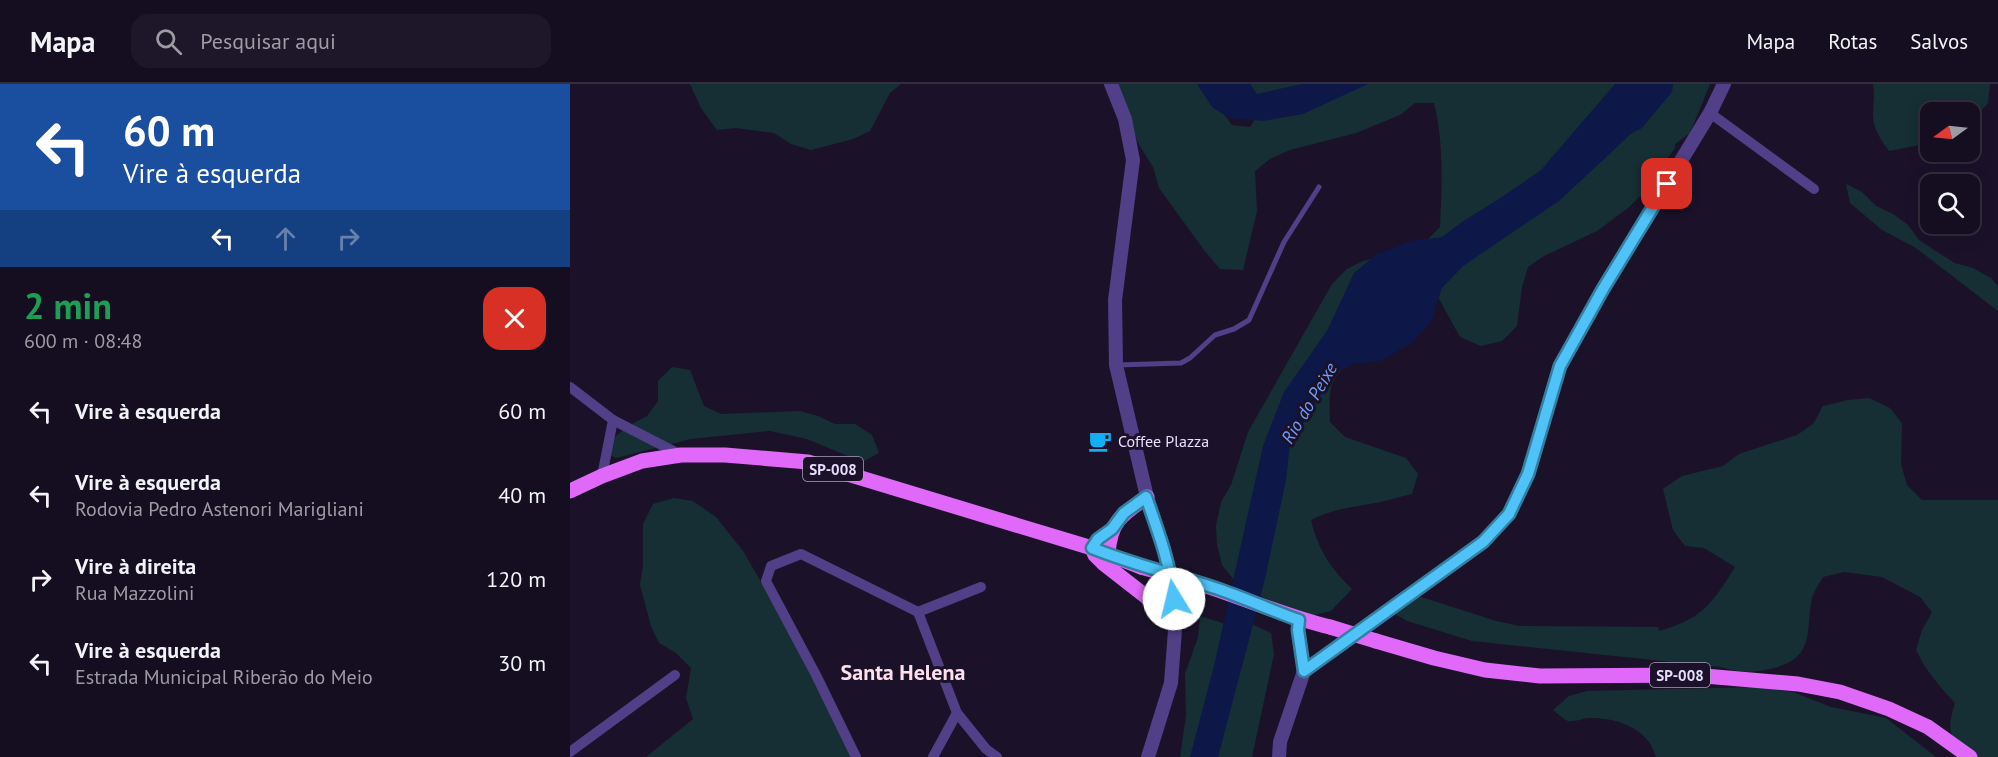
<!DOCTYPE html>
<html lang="pt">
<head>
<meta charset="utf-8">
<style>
	body { margin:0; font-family:"PT Sans",sans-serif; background:#1d1729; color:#f1f3f6; height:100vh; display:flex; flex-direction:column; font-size:22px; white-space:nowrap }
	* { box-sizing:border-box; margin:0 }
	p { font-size:20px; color:#9d9ca5 }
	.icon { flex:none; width:33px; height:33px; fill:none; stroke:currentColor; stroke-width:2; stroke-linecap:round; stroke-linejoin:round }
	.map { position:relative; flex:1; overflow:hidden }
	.side { display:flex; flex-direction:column; background:#140e20; width:570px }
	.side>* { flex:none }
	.banner { background:#1a4fa0; color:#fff; overflow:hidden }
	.needle { width:39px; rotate:255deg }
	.controls { position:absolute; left:1350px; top:18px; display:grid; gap:12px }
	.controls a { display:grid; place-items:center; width:60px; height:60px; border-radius:12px; background:#140e20; box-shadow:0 3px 15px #0003,0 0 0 2px #332e3e; font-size:30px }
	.pin { position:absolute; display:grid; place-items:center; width:51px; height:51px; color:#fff; margin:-26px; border-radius:12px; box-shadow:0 3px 9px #0006 }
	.me { position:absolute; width:66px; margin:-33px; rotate:351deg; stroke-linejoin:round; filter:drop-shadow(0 0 4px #0008) }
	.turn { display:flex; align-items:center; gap:21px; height:126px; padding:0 24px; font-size:27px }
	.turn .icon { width:78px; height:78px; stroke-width:2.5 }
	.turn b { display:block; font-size:42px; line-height:51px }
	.lanes { display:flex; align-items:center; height:57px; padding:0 24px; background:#0003; justify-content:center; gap:30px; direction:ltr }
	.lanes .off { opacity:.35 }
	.round { display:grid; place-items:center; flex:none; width:63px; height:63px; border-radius:18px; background:#1d1729 }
	.overview { display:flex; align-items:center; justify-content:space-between; height:102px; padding:0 24px }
	h1 { font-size:36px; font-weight:700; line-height:45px; color:#1e9e55 }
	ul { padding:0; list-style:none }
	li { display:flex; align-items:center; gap:18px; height:84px; padding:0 24px }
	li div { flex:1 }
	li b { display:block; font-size:22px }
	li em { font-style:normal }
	header { display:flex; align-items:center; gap:36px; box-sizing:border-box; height:84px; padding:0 30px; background:#140e20; border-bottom:2px solid #332e3e }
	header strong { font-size:28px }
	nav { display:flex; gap:33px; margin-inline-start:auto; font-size:21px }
	.search { width:420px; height:54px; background:#1d1729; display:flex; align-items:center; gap:15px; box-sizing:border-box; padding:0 21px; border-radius:18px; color:#9d9ca5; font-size:22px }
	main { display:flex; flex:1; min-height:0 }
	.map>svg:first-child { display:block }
</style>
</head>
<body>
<header>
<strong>Mapa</strong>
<div class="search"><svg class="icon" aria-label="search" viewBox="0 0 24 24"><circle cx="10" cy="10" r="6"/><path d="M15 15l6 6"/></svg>Pesquisar aqui</div>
<nav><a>Mapa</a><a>Rotas</a><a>Salvos</a></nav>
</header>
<main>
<section class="side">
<div class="banner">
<div class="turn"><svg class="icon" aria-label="left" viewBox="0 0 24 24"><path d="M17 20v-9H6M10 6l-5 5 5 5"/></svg><div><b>60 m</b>Vire à esquerda</div></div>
<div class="lanes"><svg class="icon" aria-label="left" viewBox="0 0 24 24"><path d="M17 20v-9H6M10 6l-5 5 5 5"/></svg><svg class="icon off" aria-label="ahead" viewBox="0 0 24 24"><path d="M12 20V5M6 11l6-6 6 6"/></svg><svg class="icon off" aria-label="right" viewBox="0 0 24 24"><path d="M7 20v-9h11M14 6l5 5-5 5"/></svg></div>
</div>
<div class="overview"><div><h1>2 min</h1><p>600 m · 08:48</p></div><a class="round" style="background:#d93025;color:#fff"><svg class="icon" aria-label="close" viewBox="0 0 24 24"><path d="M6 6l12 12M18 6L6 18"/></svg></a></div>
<ul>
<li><svg class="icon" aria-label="left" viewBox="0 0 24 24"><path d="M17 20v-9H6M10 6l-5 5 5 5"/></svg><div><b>Vire à esquerda</b></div><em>60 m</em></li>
<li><svg class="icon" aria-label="left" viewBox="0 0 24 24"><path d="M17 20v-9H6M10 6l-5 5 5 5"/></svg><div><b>Vire à esquerda</b><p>Rodovia Pedro Astenori Marigliani</p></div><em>40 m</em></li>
<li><svg class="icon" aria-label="right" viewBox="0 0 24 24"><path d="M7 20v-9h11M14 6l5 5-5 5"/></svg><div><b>Vire à direita</b><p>Rua Mazzolini</p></div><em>120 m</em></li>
<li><svg class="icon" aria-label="left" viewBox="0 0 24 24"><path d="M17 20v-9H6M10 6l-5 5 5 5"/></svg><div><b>Vire à esquerda</b><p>Estrada Municipal Riberão do Meio</p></div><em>30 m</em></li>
</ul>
</section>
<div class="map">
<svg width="1428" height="673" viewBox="0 0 1428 673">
	<rect width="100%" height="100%" fill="#1b122a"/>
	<g fill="#152f34">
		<path d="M120,0H331L320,9L300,47L283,55L241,66L221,60L204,49L166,44L147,46L131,24Z"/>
		<path d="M539,0H631L662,41L680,43L691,26L668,0H1140L1120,49L1105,60V64L1073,109L1058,124L1027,147L974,172L958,183L952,203L947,242L932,257L911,262L890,253L863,204C841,223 770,278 762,301C758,312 760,326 760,338L775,353L836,374L848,390L842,410C828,413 814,418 800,420C777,424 764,425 741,436C749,467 759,482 782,505L761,527L736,533L716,527L664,496L652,481L647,460L646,442L651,418L661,401L678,348L762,200L777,185L793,177L839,166L855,158L870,143C872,102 874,59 864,19H845L830,31L786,49L720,66L700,75L685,87L687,127L673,186L650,185L634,166L589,104L583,83L571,64Z"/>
		<path d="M1303,0H1420L1418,19L1400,39V28H1360V59L1319,67C1311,56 1303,45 1303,30C1303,20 1305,11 1303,0Z"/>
		<path d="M1276,100L1292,108L1306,122L1323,130L1338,141L1349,156L1367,168L1385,179L1403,184L1421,194L1428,202V227L1346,164L1312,146L1280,119Z"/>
		<path d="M102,283L120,286L134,322L151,330L230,327L248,332L265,340H285L302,351L309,369L292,378L237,355L200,347L121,355L46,374L33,367L46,352L60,341L77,332L88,317V297Z"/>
		<path d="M1299,314L1320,324L1332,339L1331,380L1337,401L1352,416H1428V673H1398C1378,653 1377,645 1385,619C1369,602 1356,587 1346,566L1352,546L1362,528L1350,513L1312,493L1274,488L1253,493C1249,500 1244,507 1242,514C1235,547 1246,573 1204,584C1183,589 1171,589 1150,583L902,557L837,537L820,527L842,510L926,537L950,542L1088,543L1089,547C1132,535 1142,520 1165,483L1134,464L1115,462L1103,446L1093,405L1112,392L1153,382L1169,370L1227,351L1243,340L1253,322L1278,316Z"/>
		<path d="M104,414L123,417L146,433L173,467L252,602L283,673H76L123,635L116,614L121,584L106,569L89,559L81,542L70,501L73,481V440L83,420Z"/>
		<path d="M630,532L665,543L684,541L701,549L704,570L682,673H610L616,632L615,590L628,553Z"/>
		<path d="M1187,603L1223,608L1261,623L1316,634L1366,673H1086C1078,643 1045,633 1017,634C1012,635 1004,638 998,637C994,636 987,629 983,626L999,612L1017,607Z"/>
	</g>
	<g fill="#0d1748">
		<path d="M627,0H680L687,10L732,0H798L733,30L693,37L659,34L642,23Z"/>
		<path d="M1045,0H1103L1102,8L1072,44L1062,49L989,117L893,182L872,204L862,236L843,258L811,277L782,280L763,291L720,360L716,396L695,495L648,673H620L644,582L693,362L714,308L757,247L784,189L807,170L842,157L872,153L892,138L932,113L971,86Z"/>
	</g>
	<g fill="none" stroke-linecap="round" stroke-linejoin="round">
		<path stroke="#513f87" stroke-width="5" d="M547,281L611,279L620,274L645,251L664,245L679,236L714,158L749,103"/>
		<g stroke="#513f87" stroke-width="10">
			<path d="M1140,29L1244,105"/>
			<path d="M0,303L43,336L32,392"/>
			<path d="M43,336L111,371"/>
			<path d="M348,528L411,503"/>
			<path d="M0,668L105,591"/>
			<path d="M286,673L246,591L196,497L201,482L231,470L348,528L387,629L416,665L427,673"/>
			<path d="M363,673L387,629"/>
		</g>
		<g stroke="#513f87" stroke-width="14">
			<path d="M541,0L555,35L563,76L545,216L546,281L577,413L594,465L602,497L606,533L601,599L578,673"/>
			<path d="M734,587L913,458L939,430L958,390L990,282L1033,205L1140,29L1154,0"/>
			<path d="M709,673L710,658L734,587L728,546L729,536"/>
		</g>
		<g stroke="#e069f9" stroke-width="15">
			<path d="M0,407L32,392L72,377L111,371H155L238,378L522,464L571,483"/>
			<path d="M522,464L525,471L533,479L592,525L606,533"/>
			<path d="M538,470C540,438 551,431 577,413"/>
			<path d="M624,498C670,512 713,532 760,543"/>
			<path d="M806,557L864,574L915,586L970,592L1123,591L1228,600L1270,608L1319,625L1358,643L1400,673"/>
		</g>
		<g stroke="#e069f9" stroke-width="15">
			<path d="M571,483L624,498"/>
			<path d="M760,543L806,557"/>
		</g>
	</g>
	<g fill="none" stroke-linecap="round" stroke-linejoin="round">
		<g stroke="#337fa1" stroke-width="15">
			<path id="route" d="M604,515C600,479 588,447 576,413L554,429L542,445L528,455L522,464C564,481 608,491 651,506C677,515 703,527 729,536L728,546L734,587L913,458L939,430L958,390L990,282L1033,205L1097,100"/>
		</g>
		<use href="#route" stroke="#4fc3f7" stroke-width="10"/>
	</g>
	<defs>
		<g id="cafe-bare" transform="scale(1.8)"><path d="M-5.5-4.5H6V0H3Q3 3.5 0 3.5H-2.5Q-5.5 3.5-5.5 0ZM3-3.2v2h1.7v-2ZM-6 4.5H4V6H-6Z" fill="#11b0f5" stroke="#1b122a" stroke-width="2.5" paint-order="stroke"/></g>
	</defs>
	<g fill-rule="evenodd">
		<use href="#cafe-bare" x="530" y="357"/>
	</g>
	<g text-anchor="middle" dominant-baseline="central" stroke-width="6" stroke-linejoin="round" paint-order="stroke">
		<g fill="#1b122a" stroke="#aaa0be" stroke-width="1.5">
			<rect x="233" y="373" width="60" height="24" rx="4.5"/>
			<rect x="1080" y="579" width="60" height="24" rx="4.5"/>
		</g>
		<g font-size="15" font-weight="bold" fill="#e7ddfe">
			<text x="263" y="385">SP-008</text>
			<text x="1110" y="591">SP-008</text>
		</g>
		<g font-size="16" fill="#e7ddfe" stroke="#1b122a" text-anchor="start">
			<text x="548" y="357">Coffee Plazza</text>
		</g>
		<g font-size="18" font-style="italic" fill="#6f9ef9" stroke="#1b122a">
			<text transform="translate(739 319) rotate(-59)">Rio do Peixe</text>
		</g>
		<g font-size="22" font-weight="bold" fill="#fedfec" stroke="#1b122a">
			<text x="333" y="588">Santa Helena</text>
		</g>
	</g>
</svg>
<div class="controls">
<a><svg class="needle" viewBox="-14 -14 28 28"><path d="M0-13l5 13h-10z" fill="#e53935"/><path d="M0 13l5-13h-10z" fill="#9d9ca5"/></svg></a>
<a><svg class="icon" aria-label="search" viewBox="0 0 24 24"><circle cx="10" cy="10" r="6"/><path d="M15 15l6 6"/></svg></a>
</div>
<div class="pin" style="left:1097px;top:100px;background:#d93025"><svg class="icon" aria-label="arrive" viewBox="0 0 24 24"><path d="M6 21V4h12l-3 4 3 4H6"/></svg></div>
<svg class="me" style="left:604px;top:515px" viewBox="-20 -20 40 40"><circle r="19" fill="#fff"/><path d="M0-13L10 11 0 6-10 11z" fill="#4fc3f7"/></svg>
</div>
</main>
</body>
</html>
